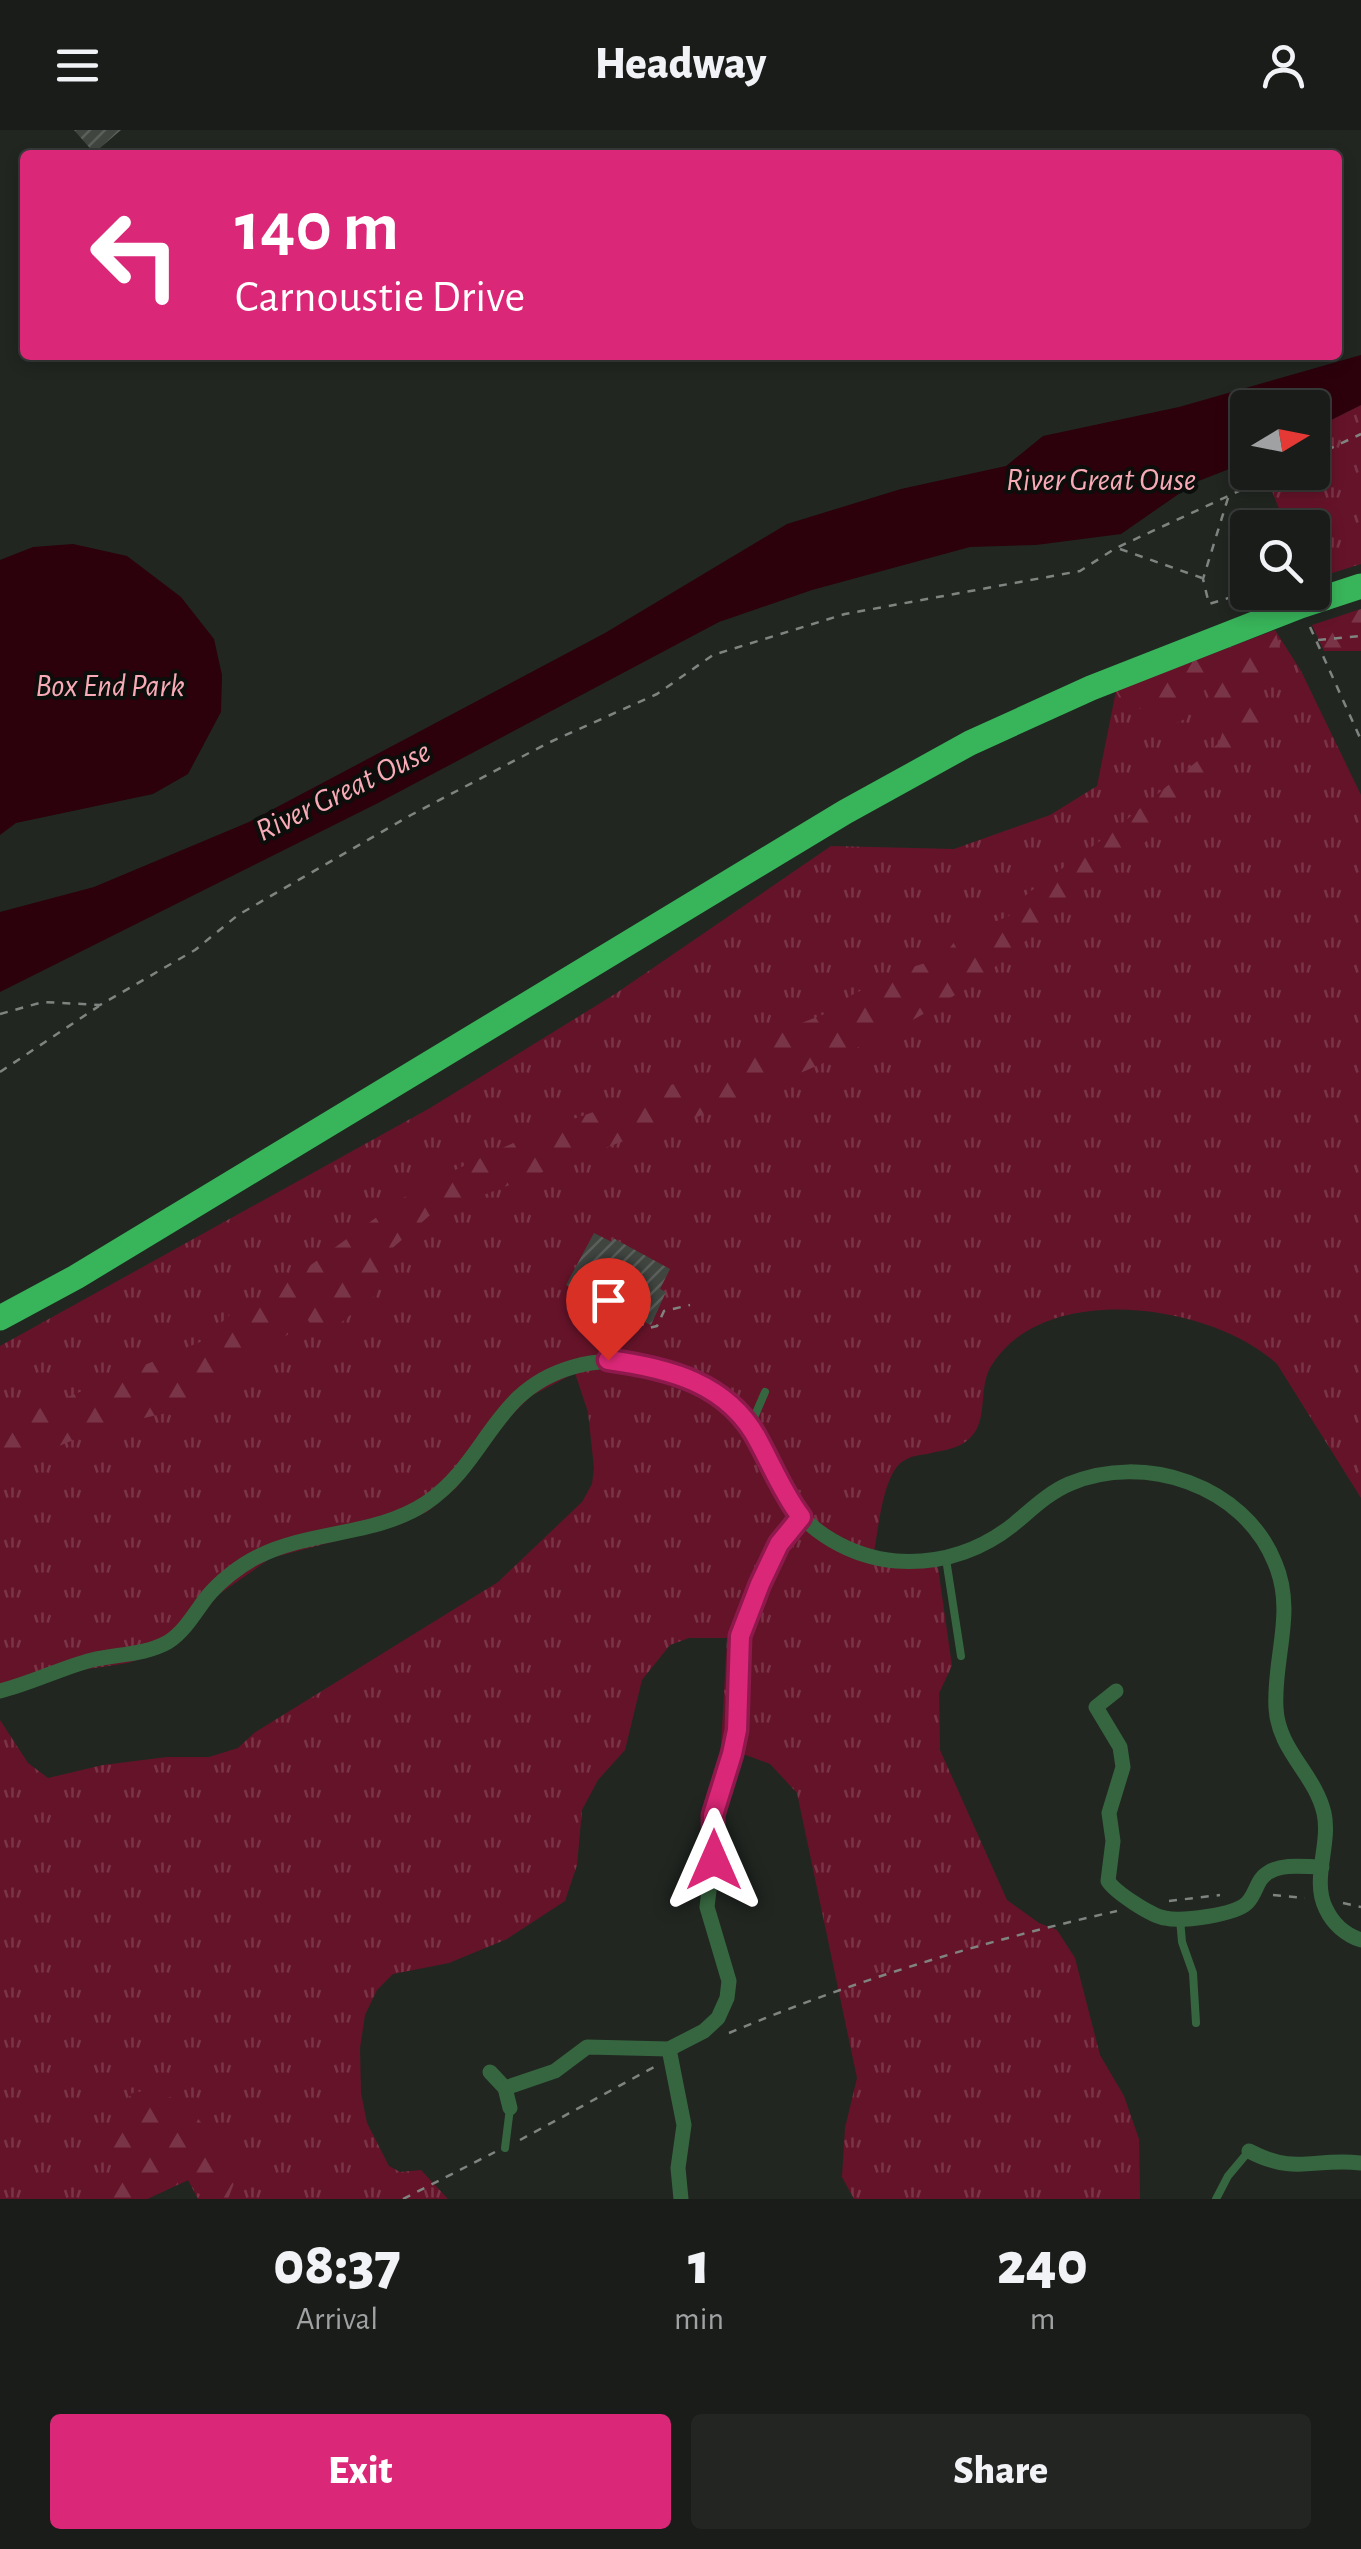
<!DOCTYPE html>
<html lang="en">
<head>
<meta charset="utf-8">
<style>
	body { margin:0; font-family:"Alegreya Sans",sans-serif; background:#222522; color:#f1f3f6; height:100vh; display:flex; flex-direction:column; font-size:38px; white-space:nowrap }
	* { box-sizing:border-box; margin:0 }
	p { font-size:32px; color:#9fa1a2 }
	.icon { flex:none; width:55px; height:55px; fill:none; stroke:currentColor; stroke-width:2; stroke-linecap:round; stroke-linejoin:round }
	.map { position:relative; height:2069px; overflow:hidden }
	.drawer { display:flex; flex-direction:column; background:#191c19; flex:1 }
	.drawer>* { flex:none }
	.hud { position:absolute; left:20px; top:20px; width:1322px; height:210px; border-radius:10px; box-shadow:0 5px 15px #0003,0 0 0 2px #373a38; background:#db2777; color:#fff; overflow:hidden }
	.needle { width:65px; rotate:80deg }
	.controls { position:absolute; left:1230px; top:260px; display:grid; gap:20px }
	.controls a { display:grid; place-items:center; width:100px; height:100px; border-radius:10px; background:#191c19; box-shadow:0 5px 15px #0003,0 0 0 2px #373a38; font-size:50px }
	.pin { position:absolute; display:grid; place-items:center; width:85px; height:85px; color:#fff; margin:-102px -42px; border-radius:50% 50% 50% 0; rotate:-45deg; box-shadow:0 0 10px #0007 }
	.pin .icon { rotate:45deg }
	.me { position:absolute; width:110px; margin:-55px; rotate:0deg; stroke-linejoin:round; filter:drop-shadow(0 0 8px #0008) }
	.turn { display:flex; align-items:center; gap:35px; height:210px; padding:0 50px; font-size:45px }
	.turn .icon { width:130px; height:130px; stroke-width:2.5 }
	.turn b { display:block; font-size:70px; line-height:85px }
	.eta { display:flex; justify-content:space-evenly; align-items:center; height:170px; text-align:center }
	.eta b { font-size:60px; font-weight:800; line-height:70px }
	.action { display:flex; gap:20px; margin-top:auto; padding:20px 50px }
	.action a { flex:1; height:115px; border-radius:10px; background:#db2777; color:#fff; font-size:40px; font-weight:800; line-height:115px; text-align:center }
	.action a+a { background:#222522; color:#f1f3f6 }
	header { display:flex; justify-content:space-between; align-items:center; height:130px; padding:0 50px; background:#191c19; font-size:45px; font-weight:800 }
	.map>svg:first-child { display:block }
</style>
</head>
<body>
<header><svg class="icon" aria-label="menu" viewBox="0 0 24 24"><path d="M4 6h16M4 12h16M4 18h16"/></svg>Headway<svg class="icon" aria-label="person" viewBox="0 0 24 24"><circle cx="12" cy="8" r="4"/><path d="M4 21q1-7 8-7t8 7"/></svg></header>
<div class="map">
<svg width="1361" height="2069" viewBox="0 0 1361 2069">
	<defs>
		<pattern id="grass-tufts" width="24" height="20" patternUnits="userSpaceOnUse" patternTransform="scale(2.5)"><rect width="24" height="20" fill="#651329"/><path d="M3 7l-1-3M5 7V3M7 7l1-3M15 17l-1-3M17 17v-4M19 17l1-3" fill="none" stroke="#7a3447"/></pattern>
		<pattern id="forest-firs" width="22" height="20" patternUnits="userSpaceOnUse" patternTransform="scale(2.5)"><rect width="22" height="20" fill="#651329"/><path d="M5 1l3.5 6h-7zM16 11l3.5 6h-7z" fill="#7a3447"/></pattern>
		<pattern id="building-hatch" width="6" height="6" patternUnits="userSpaceOnUse" patternTransform="scale(2.5)"><rect width="6" height="6" fill="#404540"/><path d="M-1 1l2-2M0 6l6-6M5 7l2-2" fill="none" stroke="#5b5f5b"/></pattern>
	</defs>
	<rect width="100%" height="100%" fill="#212621"/>
	<g fill="url(#grass-tufts)">
		<path d="M1361,275V434L1313,449L1312,398L1286,397L1265,343L1312,342L1313,299Z"/>
		<path d="M1275,500L1301,541L1361,665V1368L1277,1234C1213,1174 1042,1148 990,1238C978,1260 989,1291 969,1309C957,1320 941,1320 927,1324C920,1325 911,1326 905,1330C883,1341 879,1397 874,1421L937,1430L952,1536L939,1563L940,1620L1007,1770L1039,1793L1057,1800L1075,1828L1100,1925L1124,1966L1139,2009L1140,2069H854L842,2047L845,1998L857,1948L797,1663L770,1634L721,1616L727,1508H689L670,1515L642,1550L625,1620L598,1650L582,1680L577,1735L565,1771L507,1809L449,1833L393,1844L377,1860L365,1885L360,1918L361,1963L367,1993L389,2036L400,2042L421,2040L448,2069H198L188,2050L147,2069H0V1590L28,1633L48,1648L103,1635L167,1627H209L238,1618L254,1603L498,1452L582,1372L592,1354L594,1338L588,1282L575,1243L531,1266L510,1287L456,1358L427,1382L401,1394L271,1428L218,1465L183,1508L162,1522L128,1533L82,1540L0,1567V1216L430,978L615,864L831,716L954,719L1050,685L1097,656L1116,561Z"/>
	</g>
	<g fill="url(#forest-firs)">
		<path d="M1361,479V521H1324L1312,495Z"/>
		<path d="M1275,500L1281,521L1251,562L1247,573L1263,563L1264,608L1246,618L1226,642L1121,733L1107,732C1064,775 1020,821 970,855C889,911 785,948 695,988L686,987L429,1086L380,1129L376,1165L334,1198L313,1199L308,1190L184,1279L104,1297L0,1341V1295L200,1212L244,1172L276,1169L286,1153L403,1068L455,1040L539,1001L711,941L720,931L773,915L781,901L840,878L850,866L899,841L942,828L959,806L1009,786L1027,764L1108,705L1219,613L1224,597L1205,559H1185V589L1170,596L1149,577L1125,581L1116,561Z"/>
		<path d="M153,1959L187,1975L239,2040L228,2069C206,2069 199,2069 188,2050L147,2069H98L97,2059L116,2049C100,2000 101,2004 132,1963Z"/>
	</g>
	<g fill="#2c010c">
		<path d="M1361,225V275L1313,299L1312,278H1248L1247,332L1196,352L1121,404L1036,415L970,417L812,460L719,492L378,673L0,862V782L94,757L249,692L605,503L787,394L901,359L1006,336L1043,306L1179,277Z"/>
		<path d="M73,414L127,426L181,467L214,509L222,545L221,582L188,644L153,664L16,693L0,705V430L33,417Z"/>
	</g>
	<g fill="url(#building-hatch)">
		<path d="M74,0H121L94,23Z"/>
		<path d="M594,1103L612,1112L613,1108L670,1139L660,1159L666,1162L651,1195L566,1155Z"/>
	</g>
	<g fill="none" stroke-linecap="round" stroke-linejoin="round">
		<g stroke="#808480" stroke-width="2.5" stroke-dasharray="8 8" stroke-linecap="butt">
			<path d="M1312,327L1361,304"/>
			<path d="M1228,368L1203,449L1209,474L1248,462"/>
			<path d="M1120,419L1202,448"/>
			<path d="M1310,497L1361,610"/>
			<path d="M1318,510L1361,506"/>
			<path d="M0,884L43,872L100,875L195,820L238,785L411,685L548,613L657,564L713,525L845,484L1080,441L1116,418L1280,342"/>
			<path d="M0,942L99,876"/>
			<path d="M608,1177L649,1198L657,1196L664,1181L690,1175"/>
			<path d="M605,1216L603,1201L612,1181"/>
			<path d="M1273,1765L1305,1768"/>
			<path d="M1169,1771L1220,1765"/>
			<path d="M1343,1773L1361,1777"/>
			<path d="M729,1903C855,1850 984,1811 1117,1781"/>
			<path d="M520,2010L654,1937"/>
			<path d="M403,2069L495,2022"/>
		</g>
		<g stroke="#36663f" stroke-width="8">
			<path d="M750,1297L765,1262"/>
			<path d="M946,1429L961,1526"/>
			<path d="M1180,1789L1182,1812L1193,1843L1196,1893"/>
			<path d="M505,2018L510,1978"/>
			<path d="M1216,2069L1228,2046L1249,2021"/>
		</g>
		<g stroke="#36663f" stroke-width="15">
			<path d="M0,1561C32,1553 61,1538 92,1530C117,1524 145,1525 168,1512C184,1502 195,1483 206,1468C219,1452 240,1435 259,1426C312,1400 376,1406 426,1373C489,1330 492,1260 573,1237C603,1228 629,1232 659,1239C695,1248 725,1264 748,1294C764,1315 769,1342 783,1364C808,1402 851,1427 896,1431C941,1434 979,1422 1014,1394C1031,1380 1048,1363 1069,1354C1144,1322 1244,1355 1275,1433C1296,1482 1273,1528 1276,1578C1278,1620 1315,1644 1324,1683C1331,1714 1311,1750 1326,1779C1333,1794 1346,1805 1361,1810"/>
			<path d="M1116,1561L1096,1577L1120,1617L1123,1637L1109,1683L1113,1711L1108,1751C1115,1762 1151,1786 1165,1788C1181,1792 1235,1785 1247,1773C1257,1763 1256,1749 1269,1742C1284,1733 1305,1737 1322,1737"/>
			<path d="M669,1919L684,1995L678,2038L681,2069"/>
			<path d="M490,1942L505,1958L510,1978"/>
			<path d="M505,1958L555,1941L587,1917L669,1919L704,1901L718,1888L727,1868L729,1851L707,1777L715,1711L713,1685L732,1625L737,1599L741,1507L760,1454L779,1414L801,1387"/>
			<path d="M1249,2021C1297,2046 1314,2027 1361,2033"/>
		</g>
		<path stroke="#38b45a" stroke-width="25" d="M0,1188L76,1147L845,682L970,613L1091,558L1300,476L1361,456"/>
	</g>
	<g fill="none" stroke-linecap="round" stroke-linejoin="round">
		<g stroke="#8e194d" stroke-width="25">
			<path id="route" d="M608,1230C668,1238 729,1253 759,1312C773,1338 783,1363 801,1387L779,1414L760,1454L740,1506L737,1600L732,1624L713,1685L714,1730"/>
		</g>
		<use href="#route" stroke="#db2777" stroke-width="18"/>
	</g>
	<g text-anchor="middle" dominant-baseline="central" stroke-width="8" stroke-linejoin="round" paint-order="stroke">
		<g font-size="32" font-style="italic" fill="#f8abb6" stroke="#0c0e0c">
			<text x="1101" y="350">River Great Ouse</text>
			<text x="110" y="556">Box End Park</text>
			<text transform="translate(343 661) rotate(-26)">River Great Ouse</text>
		</g>
	</g>
</svg>
<div class="controls">
<a><svg class="needle" viewBox="-14 -14 28 28"><path d="M0-13l5 13h-10z" fill="#e53935"/><path d="M0 13l5-13h-10z" fill="#9fa1a2"/></svg></a>
<a><svg class="icon" aria-label="search" viewBox="0 0 24 24"><circle cx="10" cy="10" r="6"/><path d="M15 15l6 6"/></svg></a>
</div>
<div class="pin" style="left:608px;top:1230px;background:#d93025"><svg class="icon" aria-label="arrive" viewBox="0 0 24 24"><path d="M6 21V4h12l-3 4 3 4H6"/></svg></div>
<svg class="me" style="left:714px;top:1730px" viewBox="-20 -20 40 40"><path d="M0-17L14 15 0 8-14 15z" fill="#db2777" stroke="#fff" stroke-width="4"/></svg>
<div class="hud">
<div class="turn"><svg class="icon" aria-label="left" viewBox="0 0 24 24"><path d="M17 20v-9H6M10 6l-5 5 5 5"/></svg><div><b>140 m</b>Carnoustie Drive</div></div>
</div>
</div>
<section class="drawer">
<div class="eta">
<div><b>08:37</b><p>Arrival</p></div>
<div><b>1</b><p>min</p></div>
<div><b>240</b><p>m</p></div>
</div>
<div class="action"><a>Exit</a><a>Share</a></div>
</section>
</body>
</html>
